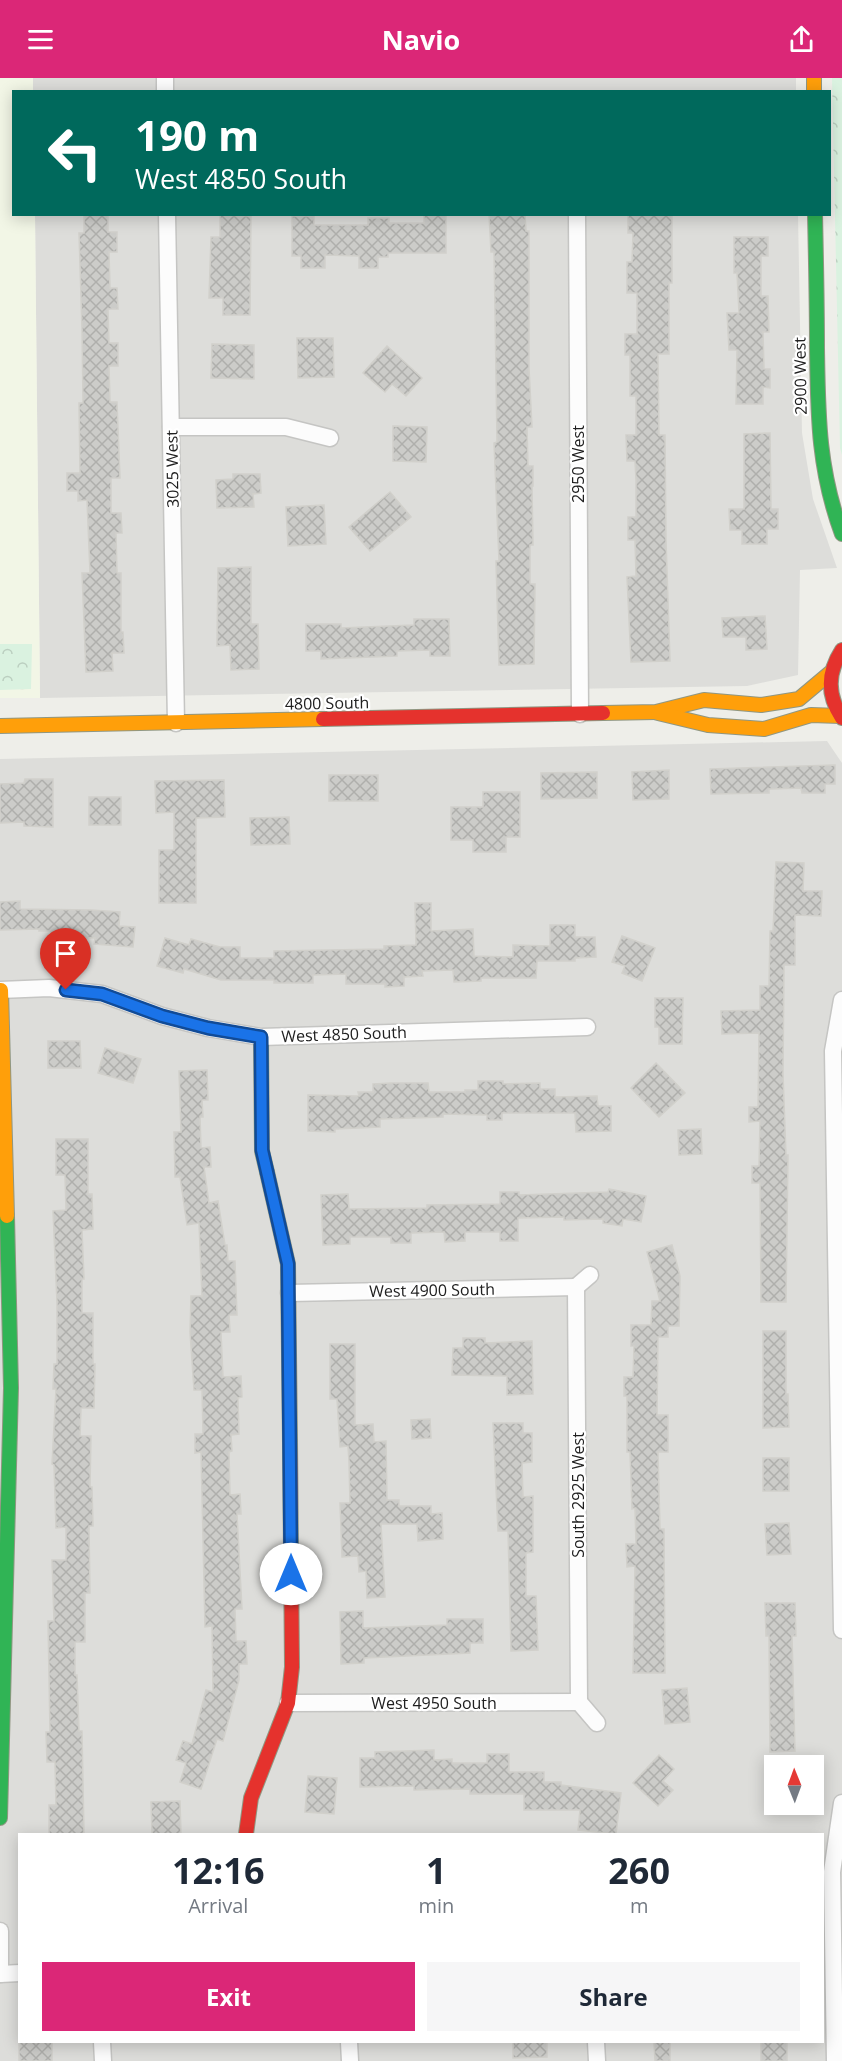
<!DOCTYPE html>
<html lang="en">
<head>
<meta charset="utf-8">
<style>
	body { margin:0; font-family:"Open Sans",sans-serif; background:#f6f6f7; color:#1f2937; height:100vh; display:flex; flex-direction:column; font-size:22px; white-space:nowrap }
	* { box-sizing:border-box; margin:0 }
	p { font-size:20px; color:#747a83 }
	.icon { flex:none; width:33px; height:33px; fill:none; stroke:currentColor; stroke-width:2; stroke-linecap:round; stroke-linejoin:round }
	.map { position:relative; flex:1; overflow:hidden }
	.side { position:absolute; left:18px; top:1755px; width:806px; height:210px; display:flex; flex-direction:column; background:#fff; border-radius:0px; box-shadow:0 3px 15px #0003 }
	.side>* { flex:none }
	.top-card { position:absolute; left:12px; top:12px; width:819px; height:126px; border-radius:0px; box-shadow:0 3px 15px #0003; background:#00695c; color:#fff; overflow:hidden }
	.needle { width:39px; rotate:359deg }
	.buttons { position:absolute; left:764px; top:1677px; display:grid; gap:12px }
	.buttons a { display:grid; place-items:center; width:60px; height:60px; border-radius:0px; background:#fff; box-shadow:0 3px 15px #0003; font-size:30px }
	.pin { position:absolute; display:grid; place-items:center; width:51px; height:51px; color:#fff; margin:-62px -26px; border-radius:50% 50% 50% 0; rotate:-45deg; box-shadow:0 0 6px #0007 }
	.pin .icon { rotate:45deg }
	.me { position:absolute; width:66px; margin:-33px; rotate:0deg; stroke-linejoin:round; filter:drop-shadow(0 0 4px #0008) }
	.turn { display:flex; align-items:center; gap:21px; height:126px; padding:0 24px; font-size:27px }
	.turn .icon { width:78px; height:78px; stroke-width:2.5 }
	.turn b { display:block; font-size:42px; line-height:51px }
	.eta { display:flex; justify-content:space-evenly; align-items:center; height:102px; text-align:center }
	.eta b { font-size:36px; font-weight:700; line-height:42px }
	.primary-button { display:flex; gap:12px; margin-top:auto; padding:12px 24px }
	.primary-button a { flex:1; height:69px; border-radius:0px; background:#db2777; color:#fff; font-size:24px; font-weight:700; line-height:69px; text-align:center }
	.primary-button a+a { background:#f6f6f7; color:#1f2937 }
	header { display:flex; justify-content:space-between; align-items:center; height:78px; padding:0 24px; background:#db2777; color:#fff; font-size:27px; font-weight:700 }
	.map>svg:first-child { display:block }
</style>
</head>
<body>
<header><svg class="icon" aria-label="menu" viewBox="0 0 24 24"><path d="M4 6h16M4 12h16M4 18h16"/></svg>Navio<svg class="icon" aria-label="share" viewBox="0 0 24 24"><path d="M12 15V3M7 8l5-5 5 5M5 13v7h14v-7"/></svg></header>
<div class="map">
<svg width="842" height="1983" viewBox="0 0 842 1983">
	<defs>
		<pattern id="park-crowns" width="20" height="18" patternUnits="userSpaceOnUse" patternTransform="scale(1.5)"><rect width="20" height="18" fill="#daf2e0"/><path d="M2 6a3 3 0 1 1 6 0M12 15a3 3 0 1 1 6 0" fill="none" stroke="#bbcfc0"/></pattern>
		<pattern id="building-cross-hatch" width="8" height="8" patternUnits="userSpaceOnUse" patternTransform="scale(1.5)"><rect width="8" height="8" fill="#ccccc9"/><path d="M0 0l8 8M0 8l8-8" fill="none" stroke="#afafac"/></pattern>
	</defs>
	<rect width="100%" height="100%" fill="#eeeee9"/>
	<g fill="#ddddda" fill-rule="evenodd">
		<path d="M33,0H796V13L33,14Z"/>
		<path d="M35,137H798L802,355L813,421L837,490L800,492L798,597L747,608L40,620Z"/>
		<path d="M827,663L842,685V1983H0V681ZM774,1688H813V1726H774ZM20,1756H822V1964H20Z"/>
	</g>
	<path fill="#f2f6e6" d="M0,0H33V13L14,14V136L35,137L40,620H0Z"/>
	<g fill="url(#park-crowns)">
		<path d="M832,0H842V377L840,370Z"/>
		<path d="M0,566H32L31,611L0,612Z"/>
	</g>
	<g fill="url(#building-cross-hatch)" stroke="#d1d0cb" stroke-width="1.5">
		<path d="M84,136H108V154H117V174H109L110,210H117L118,231H108L109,265H118V288H109L110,324H117L120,400H111V435H121L122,455H116L117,495H121V554H123L124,575H112L113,593L86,594L82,495H90L87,422L78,423V413H67V395H80L79,325H83L82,251L79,155H84Z"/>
		<path d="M424,136H446V175H388V179H378V190H359V178L325,177V190H301V178H292V138H314V147H368V140H389V145H424Z"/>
		<path d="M489,136H525L526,153H529V290L532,349H527L528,388H533V408H532L533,467H530V506H535L534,586L499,587L496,483H499L494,365L497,364L495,232L494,174H491Z"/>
		<path d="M628,136H672V205H669V276H658L659,357H665L666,462L670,583L631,584L627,499L636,498L635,462H628V439H636V402L635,383H627L626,357H636V318H630V277H625V256H637V215H627V184H632L633,155H628Z"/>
		<path d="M220,137L251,138L250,237H223V220H209L211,159H220Z"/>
		<path d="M734,159H768V178H761V218H768L769,254H763L764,291H770V310L763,309V326H736L737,272H729L727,235H739L737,195H734Z"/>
		<path d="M297,260H333L334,299L298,300Z"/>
		<path d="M212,266L254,267V301L211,300Z"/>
		<path d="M387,268L422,300L406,318L392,306L385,314L363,295Z"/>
		<path d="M393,348L427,349L426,384L393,383Z"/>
		<path d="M770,355L771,431H778V451H767V466H742V452H730L729,431H744V356Z"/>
		<path d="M233,396H260L261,415L253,416L254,429L217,430L216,402L233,401Z"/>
		<path d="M390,414L411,439L370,473L349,449Z"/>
		<path d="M324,427L326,466L288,468L286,429Z"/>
		<path d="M251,489V546H258L259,591L231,592L230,567L217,568L218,490Z"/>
		<path d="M765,538L767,571L746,572V559H723L722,540Z"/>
		<path d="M414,541H449L450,578H430V572L397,573V578L321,581V573H306V546H341V550L414,547Z"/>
		<path d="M835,687V706H825V715H802L801,710L769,711V715L711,716L710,691Z"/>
		<path d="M669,692V721L633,722L632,694Z"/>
		<path d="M597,694V720L541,721V695Z"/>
		<rect x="329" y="697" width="49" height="26"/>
		<path d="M25,701H53V749L24,748V744L0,745V706L24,705Z"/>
		<path d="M224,702L225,739L196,740V825H159V772H174V734L156,735L155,703Z"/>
		<path d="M483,714H520V759H506V774H473V762H451V729H483Z"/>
		<rect x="89" y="719" width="32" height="28"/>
		<path d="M289,739L290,766L251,767L250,740Z"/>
		<path d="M776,784L804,785L803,813H822L821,838L795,837V887H784L783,996L786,1077H788L786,1224H761L760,1105H752V1088H759L760,1043L749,1044V1029H758L759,955L722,956L721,933L760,932V908H769L770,853H773Z"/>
		<path d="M20,823V831L91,832L120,834L119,848L135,849L133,869L94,866L95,860L51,859V853H39V851L0,852V824Z"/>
		<path d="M415,825H431V853L473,851L474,878L513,879V867L550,868V847H575V859H595L596,879L575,880V883H537L536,900H481V903L454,904L453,892L422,893L423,898L404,899V908L385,909V906H346V896L313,897V905H274V902H221L184,891L183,895L157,888L165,860L189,867L191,861L220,869H240V880H274V873L384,871V868L416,867Z"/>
		<path d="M622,858L655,870L642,903L622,895L625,888L612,884Z"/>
		<path d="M655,920H683L682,966H659V949H655Z"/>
		<path d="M48,963H80L81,990H48Z"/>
		<path d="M105,970L141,981L133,1005L98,995Z"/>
		<path d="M656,985L685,1015L659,1039L631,1010Z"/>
		<path d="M207,992L208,1022H202L203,1039H200L201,1070L210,1069L211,1089H204L209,1125L218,1123L225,1167H227L228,1183H235L237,1237H229L230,1254H221L223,1299L241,1298L242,1319L238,1320L239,1356L231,1357L232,1373L229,1374L230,1417L240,1416L241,1436H237L242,1531H235L236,1563H246L247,1586H239V1602L223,1663L217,1661L201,1711L180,1704L186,1685L176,1682L183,1663L192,1666L206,1612L213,1614L212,1548L205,1549L201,1374L195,1375V1356H203L202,1312H194L190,1254L191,1218H202L199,1145L187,1147L180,1099H175L174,1054H181L179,993Z"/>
		<path d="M478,1003H503V1006L540,1005V1011H555V1019L597,1018L598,1028H611V1053L576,1054L575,1035H502V1042H487V1037L443,1036V1039L380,1041V1049L335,1051V1054L308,1053V1017L359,1018L358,1014H373V1006L392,1005H428L429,1014H465V1012H478Z"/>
		<path d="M701,1051L702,1076L679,1077L678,1052Z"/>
		<path d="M56,1061H88V1116H92L93,1151L82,1152L84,1201H82V1235H93V1286H95L94,1330H81L80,1358H91L90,1409H92L93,1448H89L90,1515H85V1564H75V1597H77L79,1653H82L84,1756H49V1727H56L55,1684H47L46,1654H50L48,1543H54L52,1482H66V1449L56,1450L54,1387L52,1386L56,1311H53L54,1286H57V1225L53,1133L66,1132L65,1097H56Z"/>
		<path d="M609,1111L646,1118L641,1144L623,1141L622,1148L603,1145V1141L564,1142V1139L518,1140V1163H500V1154H465V1163L445,1164L444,1154L411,1155V1165H391V1159H350V1166L323,1167L321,1117L348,1116L349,1131L427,1130V1127L500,1126V1114H519V1117L608,1114Z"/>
		<path d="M672,1167L680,1198L679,1248H668V1259H658L657,1337H668V1374H658L660,1451H664L665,1595H633L635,1488L627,1489L626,1466H636L635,1430L632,1431L630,1374H627V1318H624V1299H633L634,1268H631V1247H651L652,1223H660L647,1174Z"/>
		<path d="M763,1253H786V1316H788L789,1349L763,1350Z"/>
		<path d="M463,1260H485V1265L532,1263L533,1316L507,1317V1298L452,1297L453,1270H463Z"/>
		<path d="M330,1266H355V1347L373,1346L374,1364L386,1363L387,1422H399V1428H431V1436L442,1435L443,1461L418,1463L417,1446H381L385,1519L367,1520L366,1493L359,1494L358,1478L342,1479L340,1425H350L349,1384L348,1368L340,1369L337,1321H330Z"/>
		<path d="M430,1341L431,1360L412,1361L411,1342Z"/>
		<path d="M493,1345H523V1355H532V1384L522,1385L523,1419L533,1418V1474L526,1475V1518H536L538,1572L511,1573L508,1453H498Z"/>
		<rect x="763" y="1380" width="26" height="33"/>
		<path d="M789,1445L791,1476L767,1477L765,1446Z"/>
		<path d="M765,1525H795L796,1558H792L795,1673L770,1674L769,1558H766Z"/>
		<path d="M363,1533V1550L447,1547V1541H483V1565H470V1575L364,1580V1585L341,1586L340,1534Z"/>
		<path d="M687,1610L690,1644L665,1646L662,1612Z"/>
		<path d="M434,1672V1682L452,1681V1685H487V1676H509V1694H544V1704H561V1707L621,1715L616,1756L578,1752L580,1732H524V1716H470V1711L414,1712V1708L360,1709V1680H375V1674Z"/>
		<path d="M659,1677L674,1691L663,1703L673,1712L658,1728L633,1705Z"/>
		<path d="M308,1698L337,1700L334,1736L305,1734Z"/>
		<path d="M180,1723L181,1756H152L151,1724Z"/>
		<rect x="19" y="1964" width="33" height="19"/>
		<path d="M513,1964H547V1979L513,1980Z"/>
		<path d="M654,1964H670V1983H655Z"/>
		<rect x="761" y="1964" width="26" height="19"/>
	</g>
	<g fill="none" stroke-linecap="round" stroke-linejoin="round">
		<g stroke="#c5c5c3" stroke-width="19">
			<g id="street">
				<path d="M165,0V14"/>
				<path d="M167,136L176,645"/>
				<path d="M577,136L580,636"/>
				<path d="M171,349H286L330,360"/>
				<path d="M0,912L49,910L102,916L162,938L208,950L261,959L587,949"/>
				<path d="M842,922L833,973L842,1552"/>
				<path d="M576,1209L579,1624"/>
				<path d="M576,1209L590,1197"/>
				<path d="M289,1215L576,1209"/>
				<path d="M579,1624L597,1645"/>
				<path d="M288,1625L579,1624"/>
				<path d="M0,1853V1896"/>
				<path d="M0,1896L20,1895"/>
				<path d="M102,1964L103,1983"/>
				<path d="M349,1964L350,1983"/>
				<path d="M596,1964L597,1983"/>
				<path d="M835,1983L832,1794L842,1725"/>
			</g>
		</g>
		<g stroke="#909782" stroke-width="16">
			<g id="fast">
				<path d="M815,136C816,181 817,225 817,270C818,337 818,391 842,456"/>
				<path d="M261,959L262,1073L267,1094"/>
				<path d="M0,1740L11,1310L7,1138"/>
			</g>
		</g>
		<g stroke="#909782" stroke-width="16">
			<g id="slow">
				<path d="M814,0V14"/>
				<path d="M603,635L656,634L704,622L761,627L799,621L830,595"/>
				<path d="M658,635L708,647L764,651L811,637L840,638"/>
				<path d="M0,648L323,641"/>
				<path d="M1,912L7,1138"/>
				<path d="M267,1094L288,1186L290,1364"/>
			</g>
		</g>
		<g stroke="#909782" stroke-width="16">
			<g id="jam">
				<path d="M842,572C827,595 827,617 842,640"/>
				<path d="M323,641L603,635"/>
				<path d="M246,1756L251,1720L288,1625L292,1589L290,1364"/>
			</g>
		</g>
		<use href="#street" stroke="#fcfcfc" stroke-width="16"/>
		<use href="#fast" stroke="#30b455" stroke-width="14"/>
		<use href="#slow" stroke="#ff9f0a" stroke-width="14"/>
		<use href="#jam" stroke="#e5322d" stroke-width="14"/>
	</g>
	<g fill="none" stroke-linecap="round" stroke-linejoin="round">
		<g stroke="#114b97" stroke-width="15">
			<path id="route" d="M66,912L102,916L162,938L208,950L261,959L262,1072L288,1186L291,1496"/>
		</g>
		<use href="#route" stroke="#1a73e8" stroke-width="10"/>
	</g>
	<g text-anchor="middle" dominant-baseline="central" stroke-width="4.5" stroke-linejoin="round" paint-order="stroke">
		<g font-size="16" fill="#202020" stroke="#fff">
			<text transform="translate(800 298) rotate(-91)">2900 West</text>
			<text transform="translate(578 386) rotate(-90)">2950 West</text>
			<text transform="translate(172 391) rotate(-91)">3025 West</text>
			<text transform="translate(327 625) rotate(-1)">4800 South</text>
			<text transform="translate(344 956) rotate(-2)">West 4850 South</text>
			<text transform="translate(432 1212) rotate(-1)">West 4900 South</text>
			<text transform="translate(578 1417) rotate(-90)">South 2925 West</text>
			<text x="434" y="1625">West 4950 South</text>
		</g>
	</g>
</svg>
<div class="buttons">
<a><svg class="needle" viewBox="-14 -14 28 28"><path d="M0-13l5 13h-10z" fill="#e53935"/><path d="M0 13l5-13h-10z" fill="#747a83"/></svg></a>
</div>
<div class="pin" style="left:66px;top:912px;background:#d93025"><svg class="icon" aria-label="arrive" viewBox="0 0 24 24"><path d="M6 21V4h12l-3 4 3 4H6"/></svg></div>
<svg class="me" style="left:291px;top:1496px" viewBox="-20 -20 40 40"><circle r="19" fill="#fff"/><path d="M0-13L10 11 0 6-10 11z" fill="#1a73e8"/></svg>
<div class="top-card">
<div class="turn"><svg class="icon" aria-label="left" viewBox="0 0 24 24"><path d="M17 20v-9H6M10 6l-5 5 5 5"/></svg><div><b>190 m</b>West 4850 South</div></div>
</div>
<section class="side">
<div class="eta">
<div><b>12:16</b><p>Arrival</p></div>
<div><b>1</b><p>min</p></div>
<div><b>260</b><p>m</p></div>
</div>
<div class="primary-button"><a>Exit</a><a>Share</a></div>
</section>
</div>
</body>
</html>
